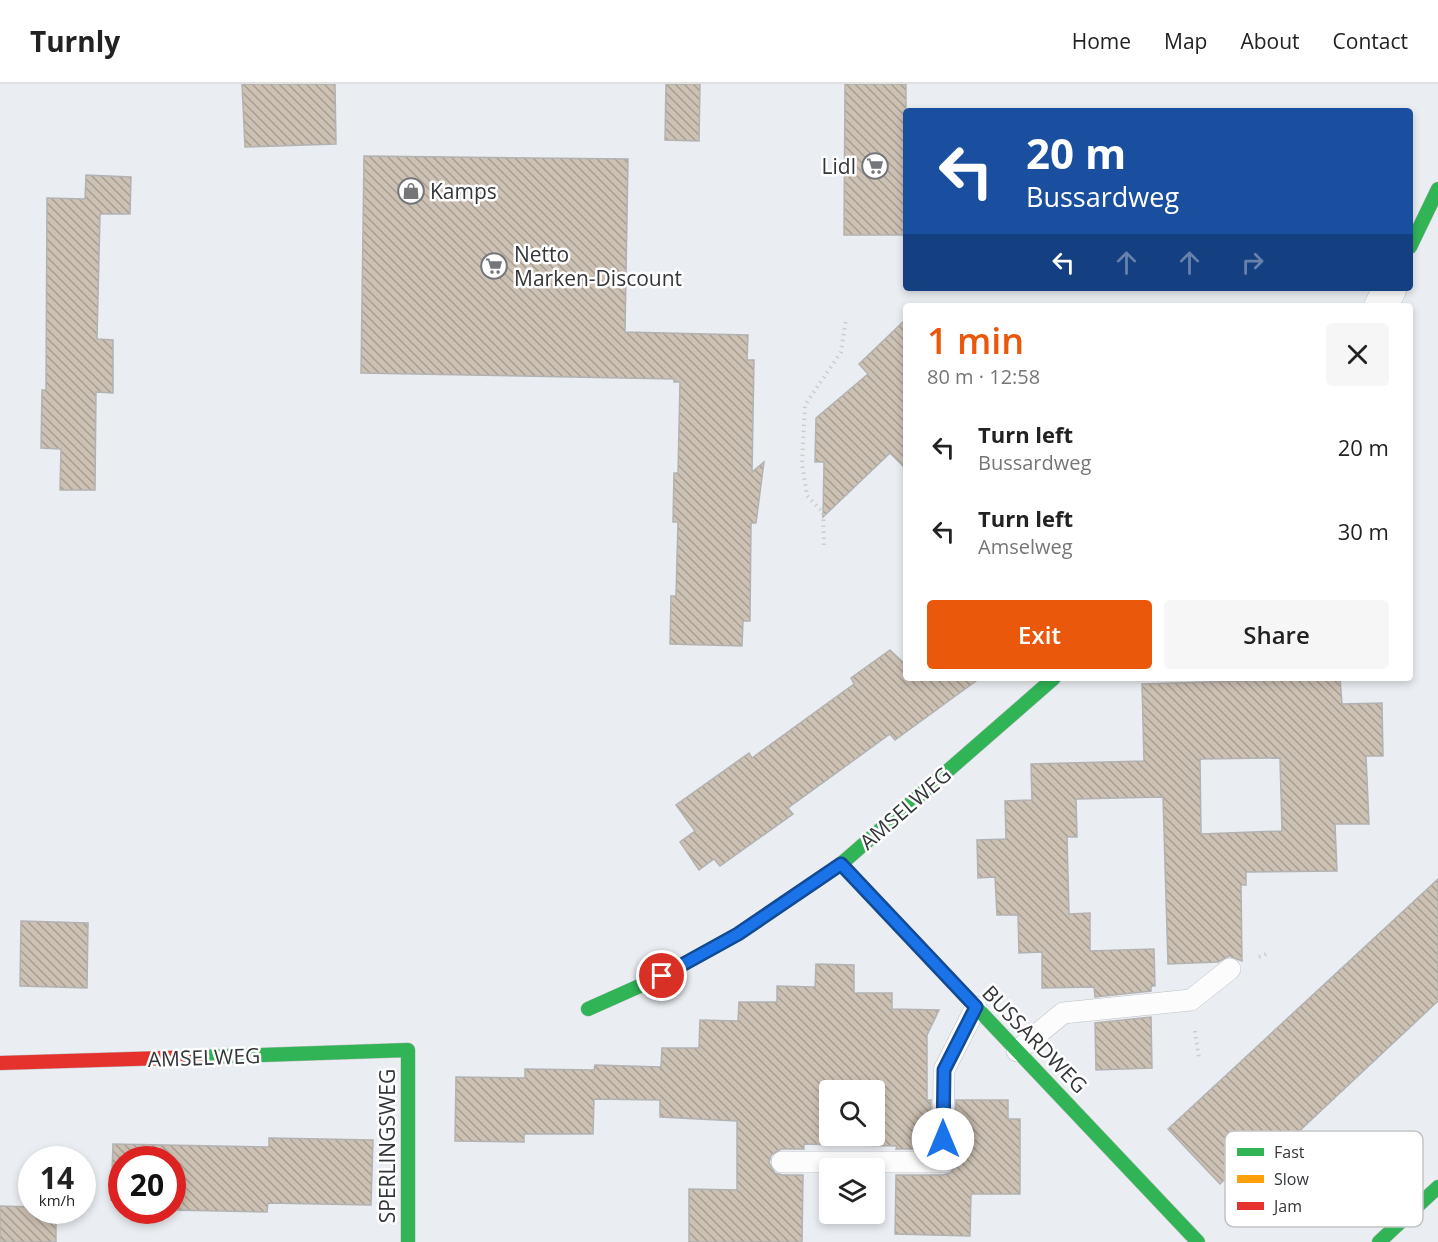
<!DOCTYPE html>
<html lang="en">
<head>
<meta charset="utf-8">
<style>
	body { margin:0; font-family:"Open Sans",sans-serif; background:#f6f6f6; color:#222; height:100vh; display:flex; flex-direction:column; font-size:22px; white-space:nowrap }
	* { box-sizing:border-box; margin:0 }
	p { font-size:20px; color:#767676 }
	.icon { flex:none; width:33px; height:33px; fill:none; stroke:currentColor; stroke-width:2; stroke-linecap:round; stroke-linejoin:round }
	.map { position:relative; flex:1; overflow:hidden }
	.details { position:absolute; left:903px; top:219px; width:510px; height:378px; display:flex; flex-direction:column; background:#fff; border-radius:6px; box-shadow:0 3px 9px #0003 }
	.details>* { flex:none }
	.hud { position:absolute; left:903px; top:24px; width:510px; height:183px; border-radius:6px; box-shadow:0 3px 9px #0003; background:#1a4fa0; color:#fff; overflow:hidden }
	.buttons { position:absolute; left:819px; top:996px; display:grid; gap:12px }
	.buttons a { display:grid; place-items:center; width:66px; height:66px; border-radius:6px; background:#fff; box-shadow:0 3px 9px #0003; font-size:30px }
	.speed { position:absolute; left:18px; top:1062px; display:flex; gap:12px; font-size:30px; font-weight:700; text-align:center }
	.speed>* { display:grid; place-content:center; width:78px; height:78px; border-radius:50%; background:#fff; box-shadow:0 3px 9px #0003; line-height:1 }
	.speed small { font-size:15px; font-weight:400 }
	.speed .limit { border:9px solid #d22; background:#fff; color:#111 }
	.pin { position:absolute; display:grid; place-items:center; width:51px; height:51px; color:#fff; margin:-26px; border:3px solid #fff; border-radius:50%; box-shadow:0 2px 6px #0007 }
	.me { position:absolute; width:66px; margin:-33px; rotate:0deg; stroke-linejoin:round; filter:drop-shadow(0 0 4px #0008) }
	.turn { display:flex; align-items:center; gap:21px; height:126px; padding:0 24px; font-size:27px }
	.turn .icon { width:78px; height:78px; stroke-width:2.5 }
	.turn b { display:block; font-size:42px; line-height:51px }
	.lanes { display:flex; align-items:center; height:57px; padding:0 24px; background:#0003; justify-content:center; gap:30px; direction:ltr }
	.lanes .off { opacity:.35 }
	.round { display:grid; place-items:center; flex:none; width:63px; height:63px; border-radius:6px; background:#f6f6f6 }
	.head { display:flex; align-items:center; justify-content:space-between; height:102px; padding:0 24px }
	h1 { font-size:36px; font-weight:600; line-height:45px; color:#ea580c }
	.button { display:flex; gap:12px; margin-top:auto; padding:12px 24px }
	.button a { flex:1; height:69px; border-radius:6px; background:#ea580c; color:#fff; font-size:24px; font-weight:600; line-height:69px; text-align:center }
	.button a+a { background:#f6f6f6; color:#222 }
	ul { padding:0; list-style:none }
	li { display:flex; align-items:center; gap:18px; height:84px; padding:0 24px }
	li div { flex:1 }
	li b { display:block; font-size:22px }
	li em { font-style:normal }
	header { display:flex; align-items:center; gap:36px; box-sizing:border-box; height:84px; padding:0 30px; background:#fff; border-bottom:2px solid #e0e0e0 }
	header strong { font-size:28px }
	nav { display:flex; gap:33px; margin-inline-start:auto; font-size:21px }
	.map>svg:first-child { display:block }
</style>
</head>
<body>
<header>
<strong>Turnly</strong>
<nav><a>Home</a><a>Map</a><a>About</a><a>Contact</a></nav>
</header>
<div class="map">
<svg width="1438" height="1158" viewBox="0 0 1438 1158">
	<defs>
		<pattern id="building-back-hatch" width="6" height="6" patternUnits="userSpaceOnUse" patternTransform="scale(1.5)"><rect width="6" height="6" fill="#cdc1b3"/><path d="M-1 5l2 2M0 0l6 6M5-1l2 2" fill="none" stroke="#a79e93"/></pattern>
	</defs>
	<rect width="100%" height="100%" fill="#eaedf1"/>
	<g fill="url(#building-back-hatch)" stroke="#b2b2b3" stroke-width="1.5" fill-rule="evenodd">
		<path d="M242,0H335L336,60L245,63Z"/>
		<path d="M666,0H700L699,57L665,56Z"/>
		<path d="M845,0H906V151H844Z"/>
		<path d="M364,72L628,75L625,248L748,251L747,276H754L752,388L764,378L756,439H751L750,537H743L742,562L670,560L671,512H676L678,438H673L674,389H678L680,298H674V295L361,289Z"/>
		<path d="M86,91L131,93L130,130H100L97,255L113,256V309L96,308L95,406H60L61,365L41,364L42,306H46L47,114L85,115Z"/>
		<path d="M906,235V385L890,369L823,433L824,378H815L816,334L868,290L859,280Z"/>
		<path d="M890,566L906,581V594H980L895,656L890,650L788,724L793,730L720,782L714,775L699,786L680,758L695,747L676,721L749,669L752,674L818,626L854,600L851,594Z"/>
		<path d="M1340,594L1342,620L1382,619L1383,672H1366L1369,740H1335L1337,787L1246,788V801H1241L1242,877L1229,872L1218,878L1168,880L1163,713L1076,715L1077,753H1067L1069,830L1090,829V867L1154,865L1155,902H1151V907L1095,913L1094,903L1042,904V868L1019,869L1018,831H997L995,793L978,794L977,756L1006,755L1005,717L1032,716L1031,680L1144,677L1142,600ZM1280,674L1282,747L1201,750L1200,675Z"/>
		<path d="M1438,795V917L1264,1080L1253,1068L1220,1100L1168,1045Z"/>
		<path d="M21,837L88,839L87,904L20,902Z"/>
		<path d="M816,880L854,881V909H892V925L939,926L927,951V1016H931L930,1065H896L897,1062L804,1060V1065H781L771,1071L769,1079L775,1089L782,1091H803L802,1158H689V1105L737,1106V1037L660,1033V1016L594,1015L593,1050H524V1058L455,1057L456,993L525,994V985L594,986L595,981L661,983L662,964H699L700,936L738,937L739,918H777V902L815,903ZM830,1006H874V1052H830Z"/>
		<path d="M1151,933L1152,984L1096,986L1095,939Z"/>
		<path d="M956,1016H1008V1035H1020V1110H971L970,1152L895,1150L896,1091H943L950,1089L954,1084Z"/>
		<path d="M269,1054L373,1056L371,1121L268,1119L267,1128L172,1126V1076H122V1116H111L113,1060L269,1063Z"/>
		<path d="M0,1122L32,1123V1126H56V1158H0Z"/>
	</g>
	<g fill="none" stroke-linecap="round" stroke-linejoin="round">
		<g stroke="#bec0c3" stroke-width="22">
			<g id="lane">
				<path d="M1017,967L1063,929L1191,916L1230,885"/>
				<path d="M782,1078H943L944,986L976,923"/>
			</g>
		</g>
		<g stroke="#bec0c3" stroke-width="34">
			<path id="street" d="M1381,222L1390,204"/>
		</g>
		<g stroke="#bec0c3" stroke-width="15">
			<g id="fast">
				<path d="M1410,163L1438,105"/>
				<path d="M973,920L1198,1158"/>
				<path d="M588,925L662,892L738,850L841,780L1054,594"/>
				<path d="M198,973L408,966V1158"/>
				<path d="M1379,1158L1438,1103"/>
			</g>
		</g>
		<g stroke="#bec0c3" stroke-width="15">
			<path id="slow" d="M841,780L973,920"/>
		</g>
		<g stroke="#bec0c3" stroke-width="15">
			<path id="jam" d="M0,979L198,973"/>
		</g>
		<g stroke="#cdcdcf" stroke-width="4" stroke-dasharray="1.5 4.5" stroke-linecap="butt">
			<path d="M824,461L823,428L807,412L802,380L805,321L841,268L846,235"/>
			<path d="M1259,873L1268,869"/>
			<path d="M1195,947L1199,975"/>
		</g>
		<use href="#lane" stroke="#fcfcfd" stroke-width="21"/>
		<use href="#street" stroke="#fcfcfd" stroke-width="33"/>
		<use href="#fast" stroke="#30b455" stroke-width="14"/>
		<use href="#slow" stroke="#ff9f0a" stroke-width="14"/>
		<use href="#jam" stroke="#e5322d" stroke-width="14"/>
	</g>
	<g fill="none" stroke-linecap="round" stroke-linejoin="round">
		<g stroke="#114b97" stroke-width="15">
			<path id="route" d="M662,892L738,850L841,780L976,923L944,986L943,1055"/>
		</g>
		<use href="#route" stroke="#1a73e8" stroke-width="10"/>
	</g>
	<defs>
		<g id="supermarket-ring" transform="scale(1.35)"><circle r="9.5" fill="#fff" stroke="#747679" stroke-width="1.5"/><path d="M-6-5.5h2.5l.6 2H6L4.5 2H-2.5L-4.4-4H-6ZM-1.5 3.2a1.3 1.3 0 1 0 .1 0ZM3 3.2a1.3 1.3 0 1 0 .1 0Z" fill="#747679"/></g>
		<g id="shop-ring" transform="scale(1.35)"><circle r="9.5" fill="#fff" stroke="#747679" stroke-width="1.5"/><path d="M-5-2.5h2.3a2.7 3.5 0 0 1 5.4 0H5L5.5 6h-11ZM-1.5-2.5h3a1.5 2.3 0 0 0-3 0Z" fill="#747679"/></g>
	</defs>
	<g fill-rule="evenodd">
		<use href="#supermarket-ring" x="875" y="82"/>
		<use href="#shop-ring" x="411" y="107"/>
		<use href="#supermarket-ring" x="494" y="182"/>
	</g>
	<g text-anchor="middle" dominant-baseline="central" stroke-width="5" stroke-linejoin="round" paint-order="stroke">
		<g font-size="21" fill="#343639" stroke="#fff" text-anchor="start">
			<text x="856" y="82" text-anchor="end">Lidl</text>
			<text x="430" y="107">Kamps</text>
			<text x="514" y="170">Netto<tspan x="514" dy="24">Marken-Discount</tspan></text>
		</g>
		<g font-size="21" fill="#343639" stroke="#fff">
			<text transform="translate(905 724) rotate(-41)">AMSELWEG</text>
			<text transform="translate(1035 955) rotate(46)">BUSSARDWEG</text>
			<text transform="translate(204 973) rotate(-2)">AMSELWEG</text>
			<text transform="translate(387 1062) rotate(-90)">SPERLINGSWEG</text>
		</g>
	</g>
	<rect x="1225" y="1047" width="198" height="96" rx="9" fill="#fff" stroke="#c2c3c4" stroke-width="1.5"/>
	<rect x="1237" y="1064" width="27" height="8" fill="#30b455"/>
	<rect x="1237" y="1091" width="27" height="8" fill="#ff9f0a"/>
	<rect x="1237" y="1118" width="27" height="8" fill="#e5322d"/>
	<g font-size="16" fill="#343639">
		<text x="1274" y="1074">Fast</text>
		<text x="1274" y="1101">Slow</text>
		<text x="1274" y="1128">Jam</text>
	</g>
</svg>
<div class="buttons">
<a><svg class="icon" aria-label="search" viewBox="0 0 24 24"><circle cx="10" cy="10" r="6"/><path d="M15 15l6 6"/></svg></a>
<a><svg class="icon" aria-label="layers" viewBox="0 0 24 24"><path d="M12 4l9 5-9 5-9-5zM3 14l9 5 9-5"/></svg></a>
</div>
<div class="speed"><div>14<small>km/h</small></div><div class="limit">20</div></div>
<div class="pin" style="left:662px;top:892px;background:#d93025"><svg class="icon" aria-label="arrive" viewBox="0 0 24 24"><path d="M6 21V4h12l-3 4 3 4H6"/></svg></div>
<svg class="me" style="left:943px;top:1055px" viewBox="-20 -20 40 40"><circle r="19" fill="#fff"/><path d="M0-13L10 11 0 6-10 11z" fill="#1a73e8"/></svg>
<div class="hud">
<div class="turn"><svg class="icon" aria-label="left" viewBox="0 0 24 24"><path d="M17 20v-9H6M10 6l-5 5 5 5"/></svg><div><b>20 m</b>Bussardweg</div></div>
<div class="lanes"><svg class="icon" aria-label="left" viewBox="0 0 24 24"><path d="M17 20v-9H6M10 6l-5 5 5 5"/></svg><svg class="icon off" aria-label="ahead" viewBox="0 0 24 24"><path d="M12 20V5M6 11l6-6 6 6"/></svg><svg class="icon off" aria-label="ahead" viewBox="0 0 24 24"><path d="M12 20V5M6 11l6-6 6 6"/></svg><svg class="icon off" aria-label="right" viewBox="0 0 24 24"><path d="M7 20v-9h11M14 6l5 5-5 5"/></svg></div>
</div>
<section class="details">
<div class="head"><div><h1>1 min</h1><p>80 m · 12:58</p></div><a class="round"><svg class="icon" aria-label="close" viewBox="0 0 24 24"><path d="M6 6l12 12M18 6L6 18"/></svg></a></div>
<ul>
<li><svg class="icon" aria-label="left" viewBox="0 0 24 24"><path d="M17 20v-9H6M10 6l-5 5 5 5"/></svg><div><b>Turn left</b><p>Bussardweg</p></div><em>20 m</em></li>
<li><svg class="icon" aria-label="left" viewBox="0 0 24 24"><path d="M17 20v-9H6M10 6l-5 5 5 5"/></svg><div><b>Turn left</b><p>Amselweg</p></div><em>30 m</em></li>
</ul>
<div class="button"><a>Exit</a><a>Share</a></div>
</section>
</div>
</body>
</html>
